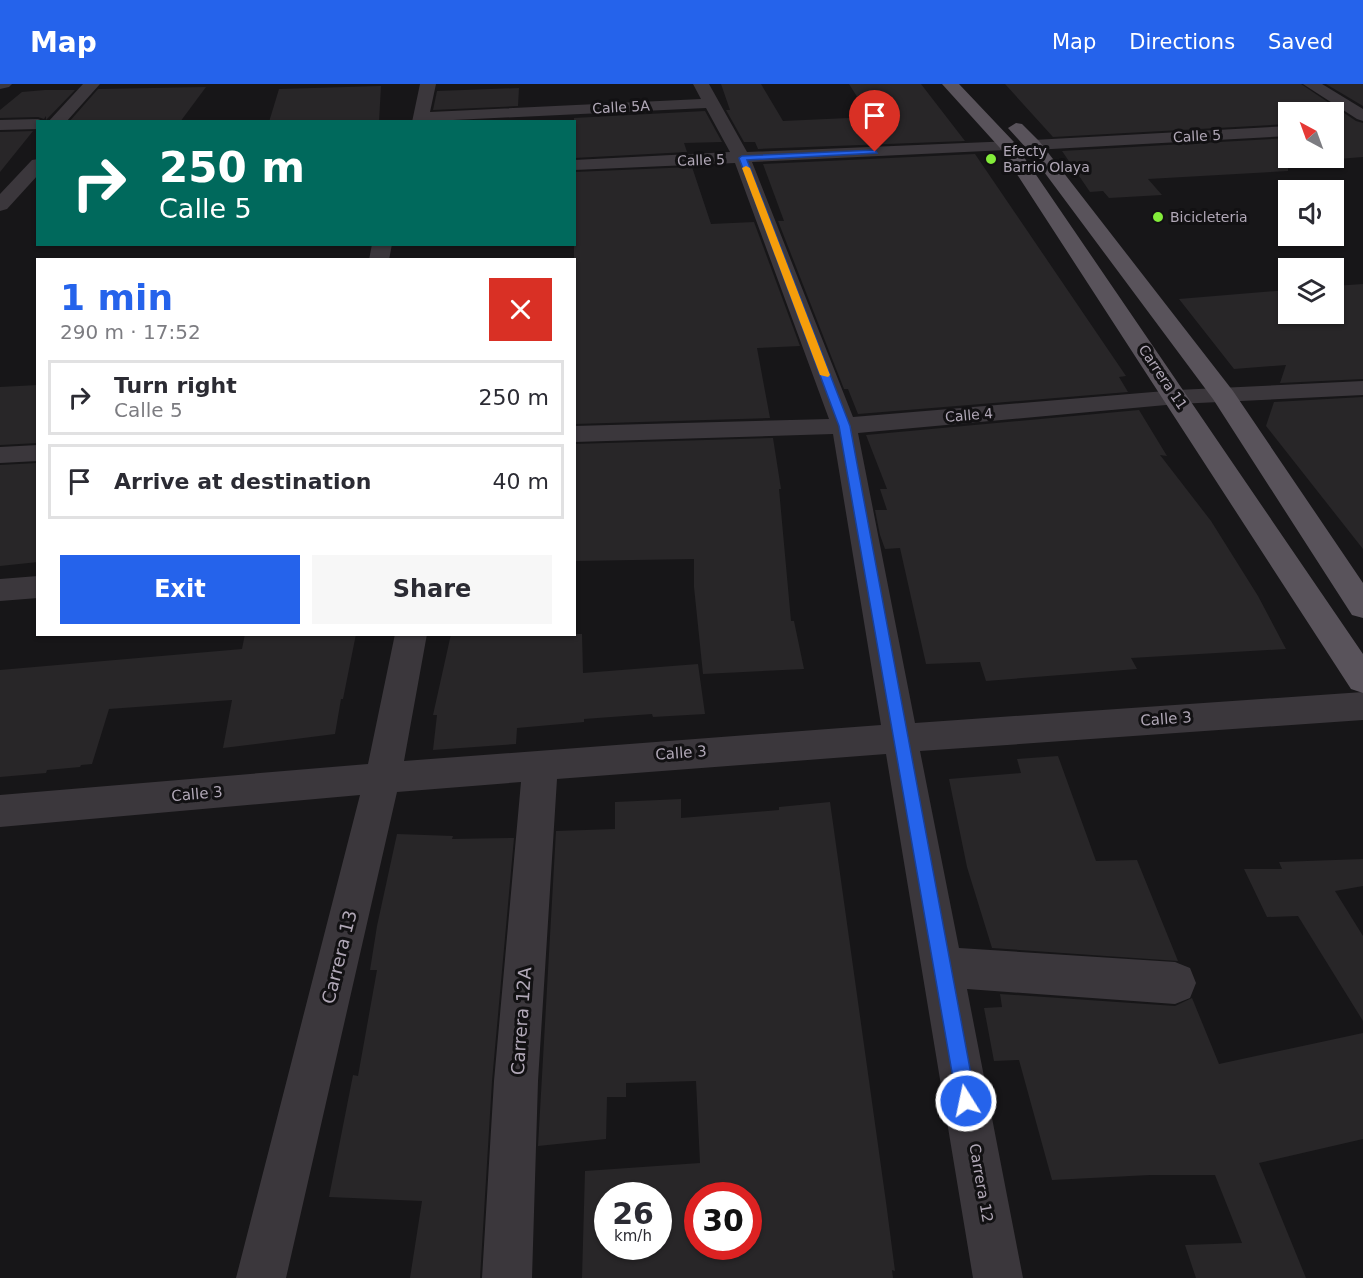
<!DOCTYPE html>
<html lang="en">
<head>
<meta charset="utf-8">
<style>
	body { margin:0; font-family:"DejaVu Sans",sans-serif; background:#f7f7f7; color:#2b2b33; height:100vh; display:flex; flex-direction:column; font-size:22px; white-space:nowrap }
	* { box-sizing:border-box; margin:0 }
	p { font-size:20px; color:#7c7c81 }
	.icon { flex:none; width:33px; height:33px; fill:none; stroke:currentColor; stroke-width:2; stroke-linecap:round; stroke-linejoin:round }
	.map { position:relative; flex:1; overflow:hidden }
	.details { position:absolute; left:36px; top:174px; width:540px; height:378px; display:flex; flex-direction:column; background:#fff; border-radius:0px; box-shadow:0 2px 4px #0004 }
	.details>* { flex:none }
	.top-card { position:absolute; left:36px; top:36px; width:540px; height:126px; border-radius:0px; box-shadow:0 2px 4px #0004; background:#00695c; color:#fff; overflow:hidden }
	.needle { width:39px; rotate:319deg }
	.fabs { position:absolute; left:1278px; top:18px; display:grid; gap:12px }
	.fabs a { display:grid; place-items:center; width:66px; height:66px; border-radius:0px; background:#fff; box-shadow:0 2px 4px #0004; font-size:30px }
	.speed { position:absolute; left:594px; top:1098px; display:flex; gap:12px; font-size:30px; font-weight:700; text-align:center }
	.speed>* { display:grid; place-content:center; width:78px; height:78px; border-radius:50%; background:#fff; box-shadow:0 2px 4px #0004; line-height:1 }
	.speed small { font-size:15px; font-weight:400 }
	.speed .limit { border:9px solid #d22; background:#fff; color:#111 }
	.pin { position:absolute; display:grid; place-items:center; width:51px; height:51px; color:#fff; margin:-62px -26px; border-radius:50% 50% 50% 0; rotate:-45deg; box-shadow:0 0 6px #0007 }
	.pin .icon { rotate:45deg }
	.me { position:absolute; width:66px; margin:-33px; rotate:350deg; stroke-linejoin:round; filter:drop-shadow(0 0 4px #0008) }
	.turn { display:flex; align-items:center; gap:21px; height:126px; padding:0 24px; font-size:27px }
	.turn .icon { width:78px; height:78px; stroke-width:2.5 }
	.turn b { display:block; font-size:42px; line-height:51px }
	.round { display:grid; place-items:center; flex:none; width:63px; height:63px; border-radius:0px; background:#f7f7f7 }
	.summary { display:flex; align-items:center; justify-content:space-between; height:102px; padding:0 24px }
	h1 { font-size:36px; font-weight:700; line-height:45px; color:#2563eb }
	.button { display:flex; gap:12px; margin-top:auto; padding:12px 24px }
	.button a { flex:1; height:69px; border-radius:0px; background:#2563eb; color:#fff; font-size:24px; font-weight:700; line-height:69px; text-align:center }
	.button a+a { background:#f7f7f7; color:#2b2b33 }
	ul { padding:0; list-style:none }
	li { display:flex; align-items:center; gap:18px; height:75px; margin:0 12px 9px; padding:0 12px; border:3px solid #e1e1e2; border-radius:0px }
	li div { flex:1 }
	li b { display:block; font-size:22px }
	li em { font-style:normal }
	header { display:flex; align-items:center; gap:36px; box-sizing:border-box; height:84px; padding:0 30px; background:#2563eb; color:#fff }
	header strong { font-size:28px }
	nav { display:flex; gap:33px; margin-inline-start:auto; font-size:21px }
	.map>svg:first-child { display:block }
</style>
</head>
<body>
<header>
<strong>Map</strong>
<nav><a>Map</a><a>Directions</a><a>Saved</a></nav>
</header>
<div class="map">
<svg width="1363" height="1194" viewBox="0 0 1363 1194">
	<rect width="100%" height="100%" fill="#171618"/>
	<g fill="#282628" fill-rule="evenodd">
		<path d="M721,0H761L783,37L870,33L849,0H921L965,57L758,65L755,58H744L726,26H730Z"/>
		<path d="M1005,0H1301L1356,37L1363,39V73L1313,77L1307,74H1334V28H1288V40L1053,53Z"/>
		<path d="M1326,0H1363V22Z"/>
		<path d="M381,2L379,38H269L279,5Z"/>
		<path d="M206,3L180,38H69L98,5Z"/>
		<path d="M519,4L518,22L433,26L437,7Z"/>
		<path d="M45,6H75L46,36V32L44,35L38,33L0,34V26L22,8Z"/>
		<path d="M705,27L722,58L684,59L687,68L574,74V34Z"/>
		<path d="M33,47L0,88V48Z"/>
		<path d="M1288,54V87L1148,95L1162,111L1109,114L1103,107L1090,108L1062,67Z"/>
		<path d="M975,70L1126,292L1119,293L1128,308L858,330L848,305H844L778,137H784L763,80Z"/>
		<path d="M692,83L711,140L754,138L800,262L757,264L770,334L574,340V88Z"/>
		<path d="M1363,200V295L1280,299L1286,281L1234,285L1179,215L1288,206V230H1334V202Z"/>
		<path d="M38,301V359L0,361V303Z"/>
		<path d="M1363,313V465L1266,342L1274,318Z"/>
		<path d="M1139,326L1167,372L1160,371L1211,437L1258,512L1286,565L1131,574L1137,585L986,597L980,578L926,580L900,464L885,465L880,451L875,426H887L880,405H887L866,351Z"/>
		<path d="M773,354L781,405H779L791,537H794L804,585L703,590L694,503V475L574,477V360Z"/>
		<path d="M38,379V478L0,482V381Z"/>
		<path d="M245,550H356L343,615H341L335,650L223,664L232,616L109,625L92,680L81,681L80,683L47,686L46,689L0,693V586L242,565Z"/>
		<path d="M451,550H582L583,589L698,580L705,630L653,633L652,630L584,635V638L517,644L516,660L433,666L437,631H433Z"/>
		<path d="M1058,672L1096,777L1137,776L1178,877L992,864L967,783L949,695L1021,689L1017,675Z"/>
		<path d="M681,715V734L779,726V723L830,718L886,1118L895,1187L892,1186L893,1194H582L585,1087L700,1079L696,997L626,999V1013H607L606,1055L538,1062L556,747L615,745V718ZM608,1112H658V1162H608ZM698,1112H748V1162H698Z"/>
		<path d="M397,750L453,752L452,755L514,754L492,997L480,1194H410L422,1117L329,1113L353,991L358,992L377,886H370L377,842Z"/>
		<path d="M1363,775V802L1335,807L1363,852V937L1298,832L1267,833L1244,785H1282L1279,778Z"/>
		<path d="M1000,910L1175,922L1192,914L1219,980L1363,949V1055L1259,1079L1306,1194H1196L1185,1161L1242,1159L1215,1091H1150L1052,1096L1019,976L994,977L984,924L1002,923Z"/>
	</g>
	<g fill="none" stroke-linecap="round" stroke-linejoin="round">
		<g fill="#3b373c" fill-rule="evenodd">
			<path d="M0,0H12L9,3L0,5Z"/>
			<path d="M83,0H100L66,38H48Z"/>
			<path d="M420,0H436L430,28L701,15L693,0H709L747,68L1013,57L1016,61L1013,65L1007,66L752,78L853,333L1177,306L1363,297V311L1177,320L858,349L915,639L1363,608V636L920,667L959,864L1175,878L1190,884L1196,899L1190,914L1175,920L967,905L1023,1194H973L886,670L557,695L538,997L532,1194H482L494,997L521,698L397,708L286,1194H236L360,711L0,743V711L368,680L395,550H427L404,677L881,641L833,350L574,358V342L829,335L735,79L574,86V76L730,68L706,24L412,38Z"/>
			<path d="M1303,0H1322L1363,25V37L1357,35Z"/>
			<path d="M38,35L45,38H38V45L0,46V36Z"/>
			<path d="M1288,42V52L1033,66L1027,65L1024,61L1027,57L1033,56Z"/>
			<path d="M38,75V91L7,125L0,127V110L32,76Z"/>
			<path d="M372,160H392L389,176H369Z"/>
			<path d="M38,361V377L0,379V363Z"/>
			<path d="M38,492V514L0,517V495Z"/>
		</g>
		<g fill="#59535b" fill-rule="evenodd">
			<path d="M942,0H959L1013,57L1363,570V609L1351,605L1000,64Z"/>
			<path d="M1016,39L1022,40L1039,57L1233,307L1363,499V534L1352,531L1213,315L1027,65L1008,44Z"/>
		</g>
	</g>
	<path fill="#2563eb" stroke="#184099" stroke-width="1.5" d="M875,66L877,69L747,76L850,342L976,1017L973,1023L966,1026L960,1023L957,1017L839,342L739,74L742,72Z"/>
	<path fill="#f59e0b" d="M746,82L750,84L830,291L828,293L820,291L742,84Z"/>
	<g fill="#83ec3a" stroke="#121113" stroke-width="2">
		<circle cx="991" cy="75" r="6"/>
		<circle cx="1158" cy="133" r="6"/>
	</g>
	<g text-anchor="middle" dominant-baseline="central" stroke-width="6" stroke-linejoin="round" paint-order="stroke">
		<g font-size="14" fill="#b1a8b7" stroke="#121113">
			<text transform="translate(621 23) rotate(-3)">Calle 5A</text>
			<text transform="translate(1197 52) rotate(-3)">Calle 5</text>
			<text transform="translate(701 76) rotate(-2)">Calle 5</text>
			<text transform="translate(1163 293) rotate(56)">Carrera 11</text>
			<text transform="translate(969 331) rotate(-5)">Calle 4</text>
		</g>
		<g font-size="14" fill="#b1a8b7" stroke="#121113" text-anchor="start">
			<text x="1003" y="67">Efecty<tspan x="1003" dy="16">Barrio Olaya</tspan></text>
			<text x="1170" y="133">Bicicleteria</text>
		</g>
		<g font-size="15" fill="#b1a8b7" stroke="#121113">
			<text transform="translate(1166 635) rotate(-4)">Calle 3</text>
			<text transform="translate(681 669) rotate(-4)">Calle 3</text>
			<text transform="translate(197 710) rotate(-5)">Calle 3</text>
			<text transform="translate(981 1099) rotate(80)">Carrera 12</text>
		</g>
		<g font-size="18" fill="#b1a8b7" stroke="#121113">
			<text transform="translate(339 873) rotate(-76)">Carrera 13</text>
			<text transform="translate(521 937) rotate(-86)">Carrera 12A</text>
		</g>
	</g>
</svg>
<div class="fabs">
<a><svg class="needle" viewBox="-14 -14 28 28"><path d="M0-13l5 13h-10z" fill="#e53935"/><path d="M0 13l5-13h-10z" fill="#7c7c81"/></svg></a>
<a><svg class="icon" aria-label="sound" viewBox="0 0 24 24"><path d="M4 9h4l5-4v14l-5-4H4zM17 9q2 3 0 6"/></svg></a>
<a><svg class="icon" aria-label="layers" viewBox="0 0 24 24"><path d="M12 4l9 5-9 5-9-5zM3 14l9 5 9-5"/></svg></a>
</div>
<div class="speed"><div>26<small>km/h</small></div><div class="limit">30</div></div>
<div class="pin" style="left:875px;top:68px;background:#d93025"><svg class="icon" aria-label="arrive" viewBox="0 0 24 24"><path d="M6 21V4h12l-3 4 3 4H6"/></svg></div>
<svg class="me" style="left:966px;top:1017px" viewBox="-20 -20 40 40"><circle r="17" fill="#2563eb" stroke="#fff" stroke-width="3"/><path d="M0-11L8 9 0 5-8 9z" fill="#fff"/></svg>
<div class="top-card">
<div class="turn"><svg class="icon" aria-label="right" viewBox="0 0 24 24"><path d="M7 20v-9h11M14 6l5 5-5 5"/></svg><div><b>250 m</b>Calle 5</div></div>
</div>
<section class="details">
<div class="summary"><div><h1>1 min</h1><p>290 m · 17:52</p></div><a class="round" style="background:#d93025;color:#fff"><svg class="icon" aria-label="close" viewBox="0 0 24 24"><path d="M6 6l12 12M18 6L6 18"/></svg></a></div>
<ul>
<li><svg class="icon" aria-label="right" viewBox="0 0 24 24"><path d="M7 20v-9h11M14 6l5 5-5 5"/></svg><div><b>Turn right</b><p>Calle 5</p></div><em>250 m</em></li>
<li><svg class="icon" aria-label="arrive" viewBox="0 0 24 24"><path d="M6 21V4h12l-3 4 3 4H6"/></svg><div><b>Arrive at destination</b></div><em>40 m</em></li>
</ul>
<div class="button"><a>Exit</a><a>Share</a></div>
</section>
</div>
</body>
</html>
